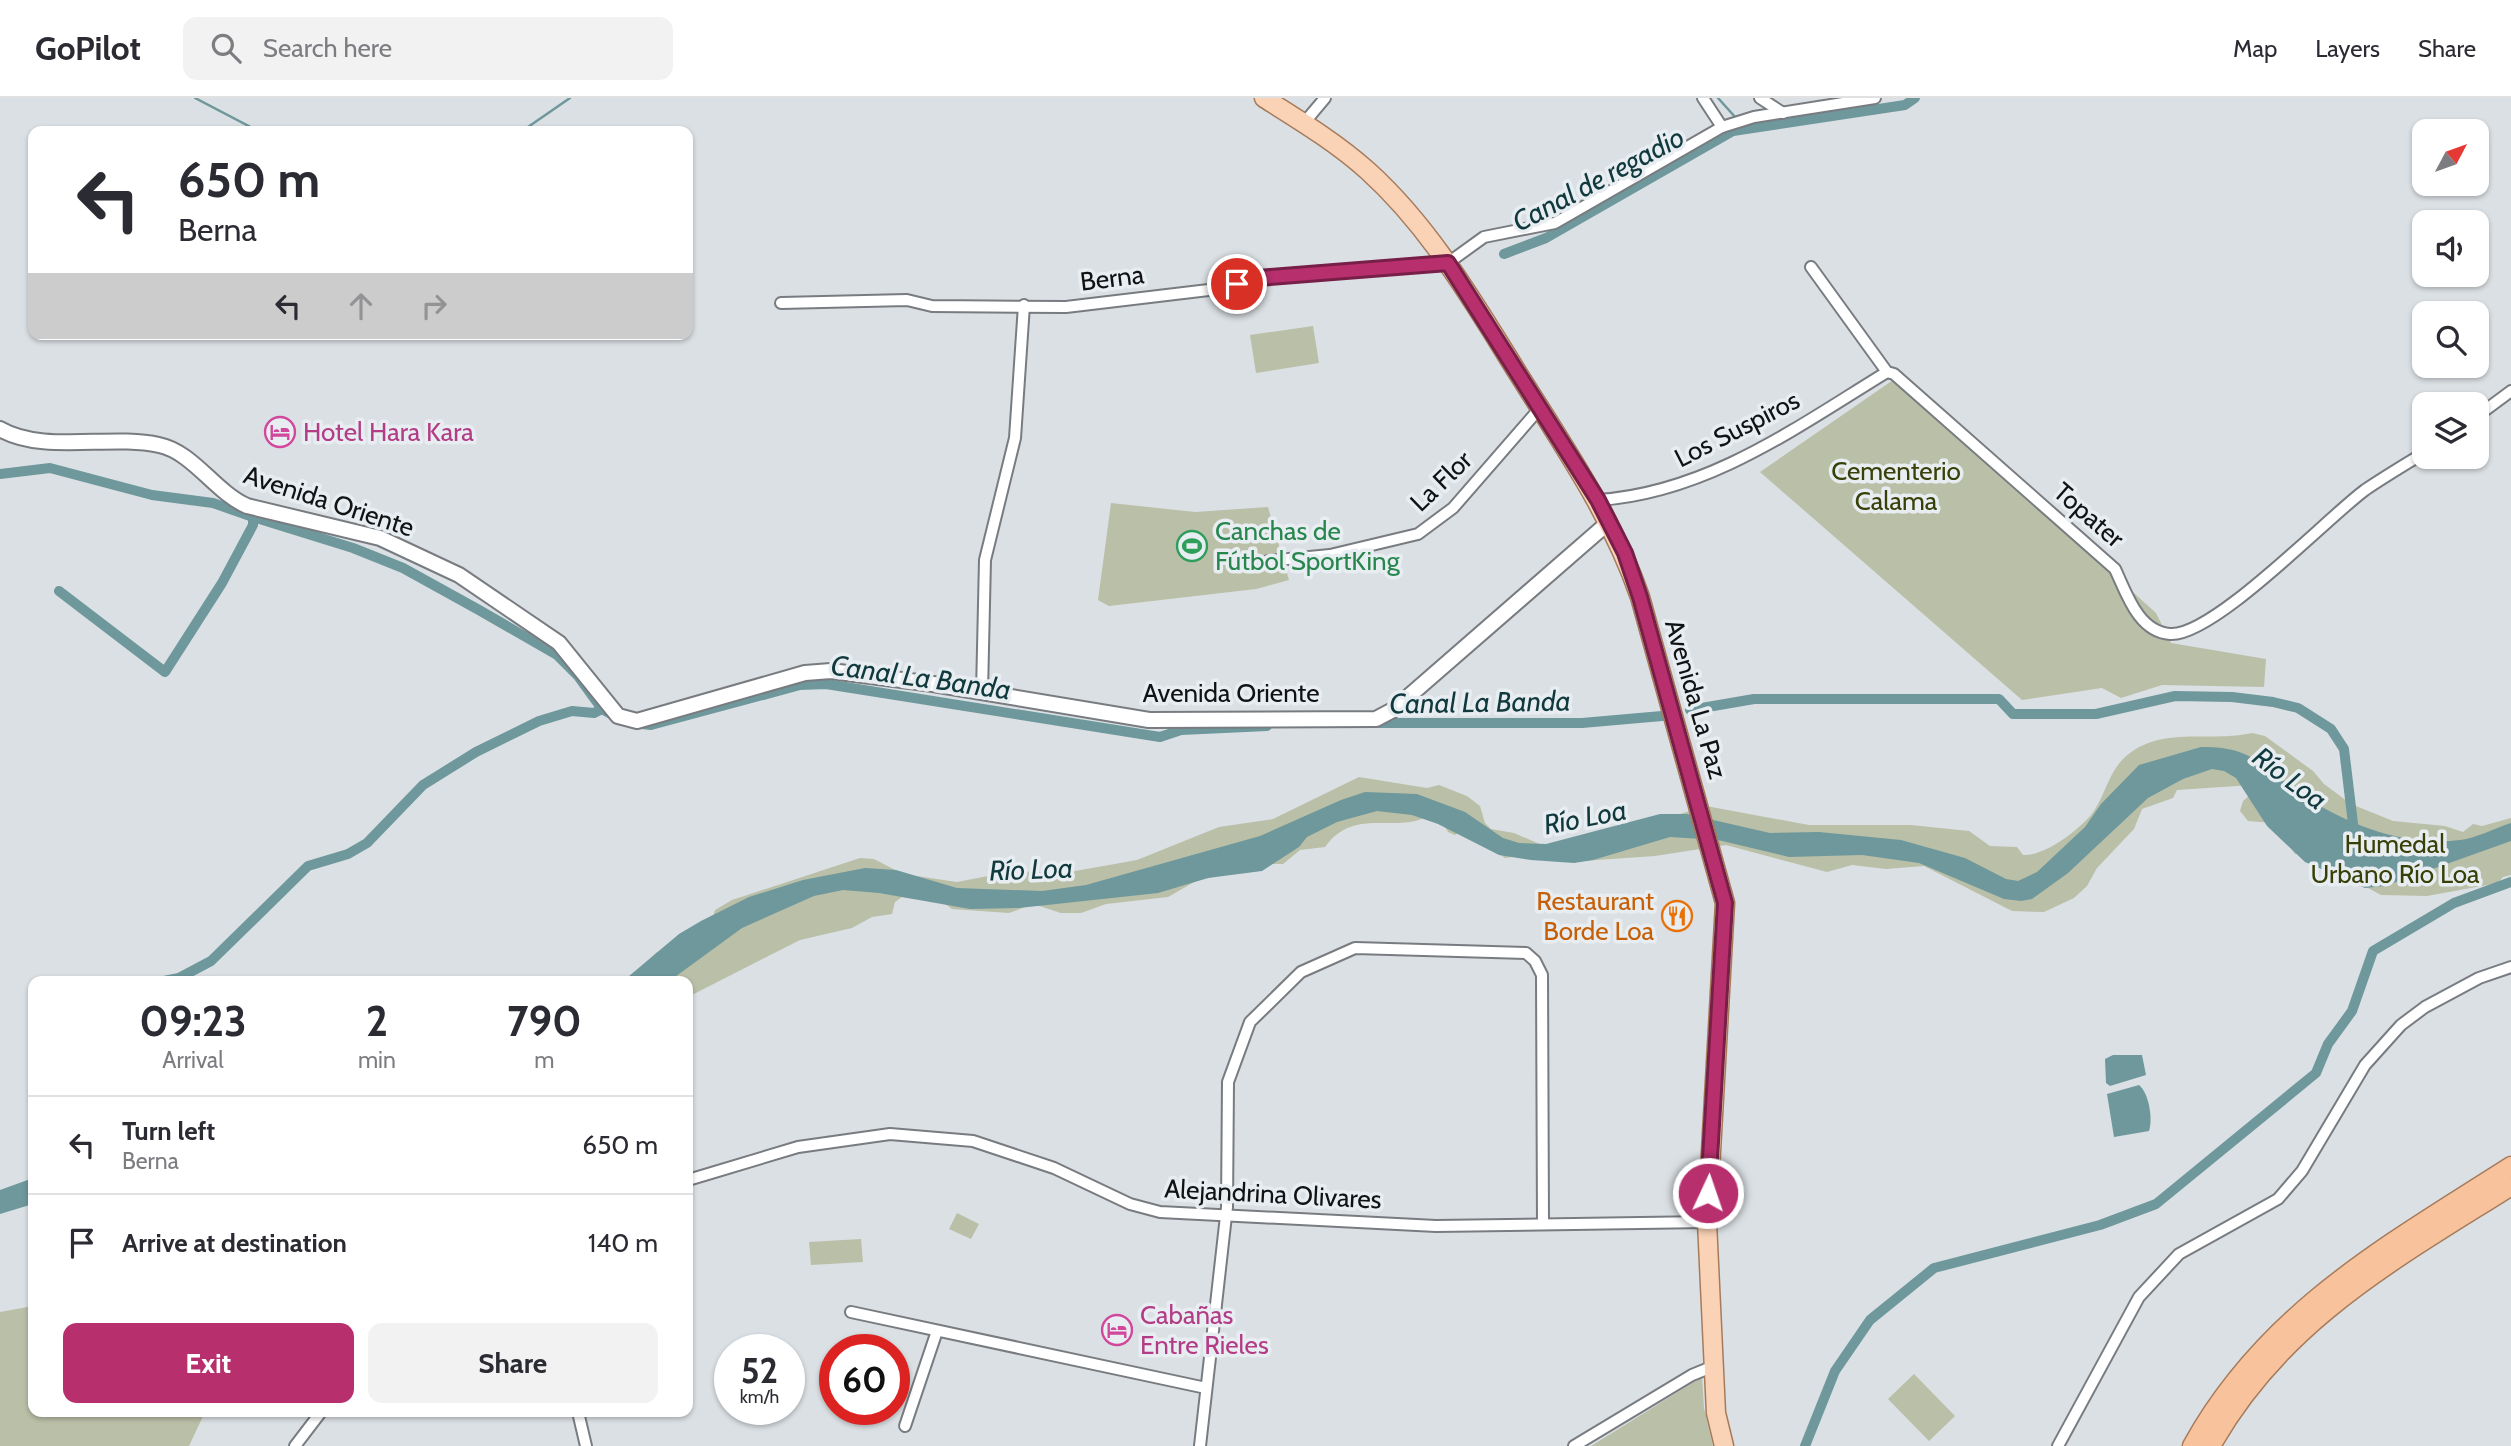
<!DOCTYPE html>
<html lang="en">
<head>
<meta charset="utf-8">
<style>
	body { margin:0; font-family:Cabin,sans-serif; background:#f2f2f3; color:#2b2b33; height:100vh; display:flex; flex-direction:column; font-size:26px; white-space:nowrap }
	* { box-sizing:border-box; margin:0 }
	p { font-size:23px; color:#7c7c81 }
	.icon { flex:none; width:38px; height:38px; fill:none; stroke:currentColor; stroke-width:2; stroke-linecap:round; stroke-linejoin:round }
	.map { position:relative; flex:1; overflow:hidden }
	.drawer { position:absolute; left:28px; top:878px; width:665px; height:441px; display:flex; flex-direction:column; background:#fff; border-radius:14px; box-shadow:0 2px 5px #0004 }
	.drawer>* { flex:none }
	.guide { position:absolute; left:28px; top:28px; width:665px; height:214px; border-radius:14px; box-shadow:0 2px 5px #0004; background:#fff; color:#2b2b33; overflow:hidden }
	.needle { width:46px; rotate:49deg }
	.buttons { position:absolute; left:2412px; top:21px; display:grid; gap:14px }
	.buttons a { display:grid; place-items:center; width:77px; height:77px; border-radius:14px; background:#fff; box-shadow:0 2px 5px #0004; font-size:35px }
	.speed { position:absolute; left:714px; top:1236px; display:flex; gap:14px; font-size:35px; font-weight:700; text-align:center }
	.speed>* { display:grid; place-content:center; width:91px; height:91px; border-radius:50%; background:#fff; box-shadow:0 2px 5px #0004; line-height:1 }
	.speed small { font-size:18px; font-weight:400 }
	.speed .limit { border:10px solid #d22; background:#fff; color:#111 }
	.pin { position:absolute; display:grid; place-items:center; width:60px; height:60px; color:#fff; margin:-30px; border:4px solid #fff; border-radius:50%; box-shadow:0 2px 7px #0007 }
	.me { position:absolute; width:77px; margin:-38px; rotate:3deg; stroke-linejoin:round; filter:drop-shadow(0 0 5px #0008) }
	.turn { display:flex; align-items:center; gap:24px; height:147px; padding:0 35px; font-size:32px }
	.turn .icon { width:91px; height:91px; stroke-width:2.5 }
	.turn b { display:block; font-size:49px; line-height:60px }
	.lanes { display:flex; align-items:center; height:66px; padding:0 35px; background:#0003; justify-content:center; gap:35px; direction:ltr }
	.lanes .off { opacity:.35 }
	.eta { display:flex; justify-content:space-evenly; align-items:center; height:119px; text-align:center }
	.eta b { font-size:42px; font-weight:800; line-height:49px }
	.button { display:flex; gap:14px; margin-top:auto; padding:14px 35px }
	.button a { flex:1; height:80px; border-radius:14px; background:#b82f6e; color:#fff; font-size:28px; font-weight:800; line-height:80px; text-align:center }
	.button a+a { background:#f2f2f3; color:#2b2b33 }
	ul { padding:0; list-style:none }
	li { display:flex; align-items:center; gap:21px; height:98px; padding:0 35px; border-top:2px solid #e1e1e2 }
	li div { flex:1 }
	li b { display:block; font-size:26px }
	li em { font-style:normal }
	header { display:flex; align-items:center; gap:42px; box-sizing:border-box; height:98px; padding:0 35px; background:#fff; border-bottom:2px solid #e1e1e2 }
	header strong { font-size:33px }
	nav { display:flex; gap:38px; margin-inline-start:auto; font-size:24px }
	.search { width:490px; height:63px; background:#f2f2f3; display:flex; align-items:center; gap:18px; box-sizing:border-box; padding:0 24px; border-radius:14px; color:#7c7c81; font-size:26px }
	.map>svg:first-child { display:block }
</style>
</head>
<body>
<header>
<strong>GoPilot</strong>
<div class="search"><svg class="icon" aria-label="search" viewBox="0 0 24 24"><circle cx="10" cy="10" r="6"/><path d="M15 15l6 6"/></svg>Search here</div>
<nav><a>Map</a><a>Layers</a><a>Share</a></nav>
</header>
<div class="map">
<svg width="2511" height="1348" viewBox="0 0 2511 1348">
	<rect width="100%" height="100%" fill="#dbe0e4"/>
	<g fill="#babfa8">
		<path d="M1313,228L1319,265L1256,275L1250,237Z"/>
		<path d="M1896,280L2156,515L2171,545L2266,561L2264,589L2162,587L2121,600L2102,590L2022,602L1760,374Z"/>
		<path d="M1111,405L1195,414L1268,409L1289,482L1256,491L1109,508L1098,502Z"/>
		<path d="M2252,635L2265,638L2313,673L2324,686L2351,706L2393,723L2445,728L2463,734L2473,726L2482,728L2511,720V777L2503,779L2498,785L2427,798L2381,797L2305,756H2295L2273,725L2248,723L2240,713L2243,703L2257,691L2252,687L2177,692L2173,700L2142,711L2134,731L2097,770L2087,788L2074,800L2044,814L2012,813L1924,768L1886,771L1852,767L1827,774L1726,747L1655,758L1568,764L1527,757L1505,760L1464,732L1455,737L1448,734L1442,724L1426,719C1394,735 1353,709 1325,749L1300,752L1283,766H1267L1196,783L1168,799L1106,806L1081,815H1061L1033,806L1009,815L952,811L943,804L902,799L895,804L892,816L872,819L852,830L800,842L688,899V884H625L657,854L668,851L712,822L715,812L732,802L860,760L874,761L903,776L957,784L1014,773L1064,775L1137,762L1219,729L1273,721L1359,679L1427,690L1439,687L1467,698L1480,708L1485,725L1491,731L1514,735L1558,754L1706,708L1809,727H1911L1969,733L1990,748L2017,749L2023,757C2045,758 2076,734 2091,717C2104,701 2108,676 2123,661C2159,626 2209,645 2252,635Z"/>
		<path d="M957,1115L979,1126L971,1141L949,1131Z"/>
		<path d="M861,1141L863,1164L811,1167L809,1144Z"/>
		<path d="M33,1208V1314H205L189,1348H0V1214Z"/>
		<path d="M1914,1276L1955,1318L1929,1343L1888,1301Z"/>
		<path d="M1702,1279L1704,1310L1713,1348H1591Z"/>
	</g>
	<g fill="#6e989c">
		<path d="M2201,649C2249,649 2254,662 2290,688C2337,723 2401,750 2460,742C2477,740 2495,730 2511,725V743L2385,788L2365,790L2305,764L2267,728L2236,680L2224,673L2212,671L2183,681L2148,700L2068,775L2032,801L2021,803L2004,801L1919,765L1862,757L1789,759L1718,742L1670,739L1593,762L1574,765L1531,762L1499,757L1438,726L1412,717L1377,713L1337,724L1307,739L1299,749L1262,773L1208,780L1158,795L1019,810L970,811L879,795L843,792L814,798L742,830L668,884H622L679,836L701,823L749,799L803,782L865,770L896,772L957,790L1042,793L1086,787L1260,738L1341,702L1365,694L1417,696L1465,714L1503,740L1519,745L1546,746L1660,716H1687L1770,735L1819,734L1901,742L1965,760L2006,781L2018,783L2037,774L2085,729L2101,706L2139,667Z"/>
		<path d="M2113,957H2142L2146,977L2110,988L2106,985L2105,961Z"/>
		<path d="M2139,987C2149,995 2153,1021 2149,1033L2114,1039L2107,996Z"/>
		<path d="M33,1080V1106L0,1116V1092Z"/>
	</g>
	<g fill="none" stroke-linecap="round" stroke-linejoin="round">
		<g stroke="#6e989c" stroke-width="2.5">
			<path d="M195,0L258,33"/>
			<path d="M1718,0L1736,20"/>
			<path d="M508,33L528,29L570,0"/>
		</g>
		<g stroke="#6e989c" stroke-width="10">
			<path d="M1504,156L1546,140L1733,33L1905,7L1915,0"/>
			<path d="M0,376L50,370L152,397L213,405L253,419"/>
			<path d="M59,493L165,574L222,485L253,427V419L353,450L403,470L479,512L557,557L578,578L602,611L615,618"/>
			<path d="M1690,612L1754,601H1999L2013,616H2096L2175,598L2232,599L2273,604L2298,610L2331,631L2344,651L2354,734"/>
			<path d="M633,625L651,627L800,587L826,586L1160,639L1181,632L1267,628"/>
			<path d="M1371,625H1582L1662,618"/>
			<path d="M159,884L179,880L211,863L308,768L348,756L367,745L423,687L476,654L539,623L572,613L594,615L602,611"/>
			<path d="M1805,1348L1835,1273L1870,1222L1934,1170L2100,1127L2156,1106L2316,975L2328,946L2352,913L2373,853L2454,805L2511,784"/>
		</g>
		<g stroke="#787c80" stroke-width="14">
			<g id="minor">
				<path d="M1703,0L1722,29"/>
				<path d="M1760,0L1783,15"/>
				<path d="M1304,25L1325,0"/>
				<path d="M1811,169L1887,274L1894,276L2115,471C2126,494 2138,534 2170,536C2213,539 2327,420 2365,392C2384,379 2404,367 2424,355"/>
				<path d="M781,205L907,202L932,208L1066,209L1217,191L1258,180L1448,165L1484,139L1555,125L1722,29L1754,19L1875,0"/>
				<path d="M2476,319L2511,293"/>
				<path d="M1598,402C1707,395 1797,329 1887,274"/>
				<path d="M1268,463L1330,457L1418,436L1453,410L1540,310"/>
				<path d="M982,594L985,462L1015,340L1024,207"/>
				<path d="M688,1082L798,1049L890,1036L973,1043L1054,1070L1130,1106L1160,1114L1436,1128L1707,1124"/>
				<path d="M851,1214L1206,1290"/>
				<path d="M578,1314L586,1348"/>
				<path d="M905,1328L937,1233"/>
				<path d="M295,1348L321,1314"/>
				<path d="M1200,1348L1227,1109L1228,984L1250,924L1301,874L1355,850L1526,855L1535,863L1542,877L1543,1124"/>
				<path d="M1574,1348L1692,1277L1714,1268"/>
				<path d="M2058,1348L2139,1199L2179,1156L2278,1101L2302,1073L2365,967L2401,927L2425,909L2479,880L2511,869"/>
			</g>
		</g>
		<g stroke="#787c80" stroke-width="18">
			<path id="tertiary" d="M0,331C43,356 111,336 159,347C193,354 215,394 247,408L380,440L459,477L559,545L618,618L637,623L805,575L831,573L933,586L1149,622L1376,621L1393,612L1609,424"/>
		</g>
		<g stroke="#a67b5c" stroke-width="21">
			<path id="primary" d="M1264,0C1299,22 1337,45 1368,73C1431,130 1474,205 1519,277C1564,349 1612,418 1640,499L1725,805L1707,1124L1716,1315L1724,1348"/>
		</g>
		<g stroke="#a67b5c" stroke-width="21">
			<g id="trunk">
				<path d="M2192,1348C2266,1214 2386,1148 2511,1068"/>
				<path d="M2211,1348C2281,1223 2394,1162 2511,1088"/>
			</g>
		</g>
		<use href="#minor" stroke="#fff" stroke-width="10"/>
		<use href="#tertiary" stroke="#fff" stroke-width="14"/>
		<use href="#primary" stroke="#fad2b5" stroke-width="18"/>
		<use href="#trunk" stroke="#f8c39c" stroke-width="18"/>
	</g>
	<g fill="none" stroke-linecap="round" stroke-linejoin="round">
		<g stroke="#781f48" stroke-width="18">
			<path id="route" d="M1237,186L1258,180L1448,165L1598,402L1625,455L1640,499L1725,805L1708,1095"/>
		</g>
		<use href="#route" stroke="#b82f6e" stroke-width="12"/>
	</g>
	<defs>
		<g id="hotel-ring" transform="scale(1.575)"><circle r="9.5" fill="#e8edf1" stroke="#d1479c" stroke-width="1.5"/><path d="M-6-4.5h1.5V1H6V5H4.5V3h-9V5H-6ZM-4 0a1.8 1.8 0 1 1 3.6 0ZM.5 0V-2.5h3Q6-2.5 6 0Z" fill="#d1479c"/></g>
		<g id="stadium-ring" transform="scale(1.575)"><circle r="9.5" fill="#e8edf1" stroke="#2e9e5b" stroke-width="1.5"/><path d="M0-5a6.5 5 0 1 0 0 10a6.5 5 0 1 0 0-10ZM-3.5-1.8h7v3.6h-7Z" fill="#2e9e5b"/></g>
		<g id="restaurant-ring" transform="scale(1.575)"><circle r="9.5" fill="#e8edf1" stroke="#e8710a" stroke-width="1.5"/><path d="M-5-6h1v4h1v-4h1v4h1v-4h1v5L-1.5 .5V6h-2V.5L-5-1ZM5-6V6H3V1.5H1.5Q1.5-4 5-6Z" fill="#e8710a"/></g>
	</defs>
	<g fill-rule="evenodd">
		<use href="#hotel-ring" x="280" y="334"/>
		<use href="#stadium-ring" x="1192" y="448"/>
		<use href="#restaurant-ring" x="1677" y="818"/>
		<use href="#hotel-ring" x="1117" y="1232"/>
	</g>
	<g text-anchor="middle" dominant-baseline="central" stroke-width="7" stroke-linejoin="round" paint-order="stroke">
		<g font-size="26" fill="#101213" stroke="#e8edf1">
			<text transform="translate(1112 180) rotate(-7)">Berna</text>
			<text transform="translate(1737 331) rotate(-27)">Los Suspiros</text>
			<text transform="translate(1441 383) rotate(-44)">La Flor</text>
			<text transform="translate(329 403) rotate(18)">Avenida Oriente</text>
			<text transform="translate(2089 417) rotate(41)">Topater</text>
			<text x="1231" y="595">Avenida Oriente</text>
			<text transform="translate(1696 601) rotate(74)">Avenida La Paz</text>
			<text transform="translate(1273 1096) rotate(3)">Alejandrina Olivares</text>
		</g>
		<g font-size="26" fill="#b23c85" stroke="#e8edf1" text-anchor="start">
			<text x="303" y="334">Hotel Hara Kara</text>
			<text x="1140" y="1217">Cabañas<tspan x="1140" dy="30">Entre Rieles</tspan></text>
		</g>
		<g font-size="26" fill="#383f07" stroke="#e8edf1">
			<text x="1896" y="373">Cementerio<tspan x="1896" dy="30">Calama</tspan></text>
			<text x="2395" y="746">Humedal<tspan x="2395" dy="30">Urbano Río Loa</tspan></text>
		</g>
		<g font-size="26" fill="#27864d" stroke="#e8edf1" text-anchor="start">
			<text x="1215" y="433">Canchas de<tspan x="1215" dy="30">Fútbol SportKing</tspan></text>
		</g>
		<g font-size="26" fill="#c56008" stroke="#e8edf1" text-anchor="end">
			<text x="1654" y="803">Restaurant<tspan x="1654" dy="30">Borde Loa</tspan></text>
		</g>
		<g font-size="28" font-style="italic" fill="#10393d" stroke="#e8edf1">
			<text transform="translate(1598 81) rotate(-28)">Canal de regadio</text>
			<text transform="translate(921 579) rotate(8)">Canal La Banda</text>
			<text transform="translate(1480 604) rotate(-1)">Canal La Banda</text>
			<text transform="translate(2290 680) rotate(37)">Río Loa</text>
			<text transform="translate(1585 719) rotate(-11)">Río Loa</text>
			<text transform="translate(1031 771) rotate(-2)">Río Loa</text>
		</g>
	</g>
</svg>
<div class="buttons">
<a><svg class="needle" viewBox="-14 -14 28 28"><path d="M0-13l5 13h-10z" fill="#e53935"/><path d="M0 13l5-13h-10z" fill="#7c7c81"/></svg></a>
<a><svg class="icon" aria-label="sound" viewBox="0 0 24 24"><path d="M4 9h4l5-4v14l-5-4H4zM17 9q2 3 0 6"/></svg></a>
<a><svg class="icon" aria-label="search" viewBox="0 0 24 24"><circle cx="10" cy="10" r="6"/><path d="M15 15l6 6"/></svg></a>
<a><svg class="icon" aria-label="layers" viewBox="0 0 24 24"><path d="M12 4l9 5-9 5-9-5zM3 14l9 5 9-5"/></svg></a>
</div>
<div class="speed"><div>52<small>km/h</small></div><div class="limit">60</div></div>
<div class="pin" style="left:1237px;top:186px;background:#d93025"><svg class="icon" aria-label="arrive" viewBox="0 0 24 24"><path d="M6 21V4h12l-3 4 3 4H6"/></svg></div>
<svg class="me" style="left:1708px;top:1095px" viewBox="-20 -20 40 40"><circle r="17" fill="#b82f6e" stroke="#fff" stroke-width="3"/><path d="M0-11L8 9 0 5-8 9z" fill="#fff"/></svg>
<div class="guide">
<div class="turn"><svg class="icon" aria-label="left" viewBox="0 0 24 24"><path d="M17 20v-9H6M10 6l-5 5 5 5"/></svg><div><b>650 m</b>Berna</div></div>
<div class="lanes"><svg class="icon" aria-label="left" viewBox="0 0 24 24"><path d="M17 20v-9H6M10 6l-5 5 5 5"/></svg><svg class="icon off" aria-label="ahead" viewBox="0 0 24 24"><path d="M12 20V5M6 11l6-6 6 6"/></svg><svg class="icon off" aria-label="right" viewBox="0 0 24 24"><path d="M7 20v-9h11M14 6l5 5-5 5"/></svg></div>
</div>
<section class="drawer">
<div class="eta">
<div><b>09:23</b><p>Arrival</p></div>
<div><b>2</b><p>min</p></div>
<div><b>790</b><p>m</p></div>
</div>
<ul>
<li><svg class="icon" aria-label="left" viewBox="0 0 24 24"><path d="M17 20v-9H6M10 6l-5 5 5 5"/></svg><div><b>Turn left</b><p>Berna</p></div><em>650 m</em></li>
<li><svg class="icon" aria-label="arrive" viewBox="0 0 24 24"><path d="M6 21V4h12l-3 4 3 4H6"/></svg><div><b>Arrive at destination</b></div><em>140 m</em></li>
</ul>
<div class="button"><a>Exit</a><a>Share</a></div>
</section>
</div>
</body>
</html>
